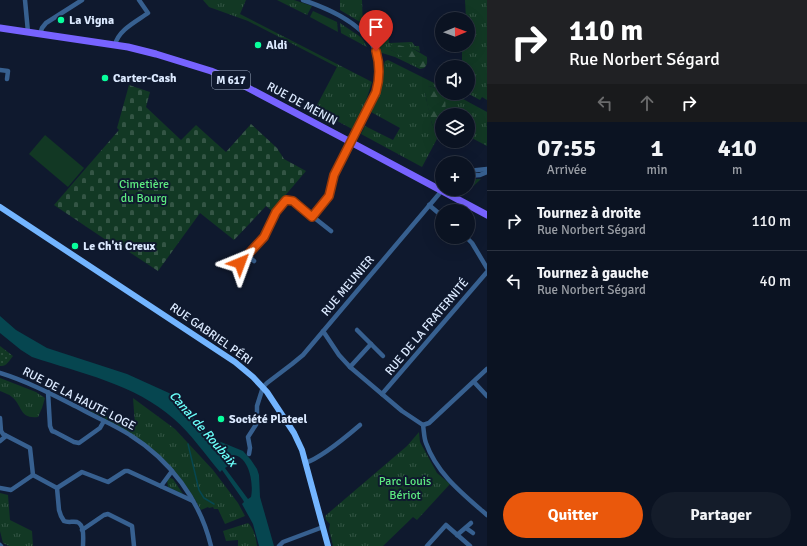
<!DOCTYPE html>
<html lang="fr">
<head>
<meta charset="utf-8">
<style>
	body { margin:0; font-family:Signika,sans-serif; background:#141c2a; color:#f1f3f6; height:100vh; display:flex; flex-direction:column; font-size:15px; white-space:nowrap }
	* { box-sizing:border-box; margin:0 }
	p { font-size:13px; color:#9a9ea5 }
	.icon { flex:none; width:22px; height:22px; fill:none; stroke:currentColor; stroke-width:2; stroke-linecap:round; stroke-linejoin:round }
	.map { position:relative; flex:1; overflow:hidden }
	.details { display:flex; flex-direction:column; background:#0b1322; width:320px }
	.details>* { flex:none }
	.guide { background:#202124; color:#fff; overflow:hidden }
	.needle { width:26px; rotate:89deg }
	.fabs { position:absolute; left:435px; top:12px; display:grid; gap:8px }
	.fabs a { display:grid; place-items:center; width:40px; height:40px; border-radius:50%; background:#0b1322; box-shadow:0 4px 16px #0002,0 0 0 1px #2b3240; font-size:20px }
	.pin { position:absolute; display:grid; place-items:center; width:34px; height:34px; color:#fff; margin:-41px -17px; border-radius:50% 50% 50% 0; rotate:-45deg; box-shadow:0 0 4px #0007 }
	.pin .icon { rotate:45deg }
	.me { position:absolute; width:44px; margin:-22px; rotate:44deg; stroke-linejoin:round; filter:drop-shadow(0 0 3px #0008) }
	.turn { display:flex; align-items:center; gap:14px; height:84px; padding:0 16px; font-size:18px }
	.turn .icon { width:52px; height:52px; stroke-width:2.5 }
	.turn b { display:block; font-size:28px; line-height:34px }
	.lanes { display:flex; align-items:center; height:38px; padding:0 16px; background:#0003; justify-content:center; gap:20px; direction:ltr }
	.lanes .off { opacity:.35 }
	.eta { display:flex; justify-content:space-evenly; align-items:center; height:68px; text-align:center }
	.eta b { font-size:24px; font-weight:700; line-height:28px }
	.cta { display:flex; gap:8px; margin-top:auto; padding:8px 16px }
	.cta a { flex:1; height:46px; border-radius:24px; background:#ea580c; color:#fff; font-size:16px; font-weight:700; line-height:46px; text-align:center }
	.cta a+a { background:#141c2a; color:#f1f3f6 }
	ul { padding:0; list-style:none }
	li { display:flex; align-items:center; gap:12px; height:60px; padding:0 16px; border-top:1px solid #2b3240 }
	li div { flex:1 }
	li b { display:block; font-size:15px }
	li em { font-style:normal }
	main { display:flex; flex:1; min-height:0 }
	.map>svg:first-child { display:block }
</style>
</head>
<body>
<main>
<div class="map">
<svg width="487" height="546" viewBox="0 0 487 546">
	<defs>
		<pattern id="grass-tufts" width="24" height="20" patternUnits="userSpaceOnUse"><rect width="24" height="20" fill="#123824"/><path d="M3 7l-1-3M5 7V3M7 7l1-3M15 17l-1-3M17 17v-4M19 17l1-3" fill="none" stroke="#345545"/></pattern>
		<pattern id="forest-firs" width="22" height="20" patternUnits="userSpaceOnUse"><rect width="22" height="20" fill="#123824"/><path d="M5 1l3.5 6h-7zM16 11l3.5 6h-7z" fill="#345545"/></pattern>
		<pattern id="cemetery-stones" width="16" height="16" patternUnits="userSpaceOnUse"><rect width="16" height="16" fill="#123824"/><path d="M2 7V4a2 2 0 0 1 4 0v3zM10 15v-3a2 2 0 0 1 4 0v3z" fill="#345545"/></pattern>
		<pattern id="garden-dots" width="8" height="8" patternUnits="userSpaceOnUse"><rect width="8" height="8" fill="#123824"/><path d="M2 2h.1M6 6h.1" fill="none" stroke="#345545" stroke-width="1.8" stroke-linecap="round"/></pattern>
	</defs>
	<rect width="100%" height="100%" fill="#0f192e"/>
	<g fill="url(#grass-tufts)">
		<path d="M203,0H246L240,14L372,82L366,101L352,129L315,109L337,67L248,21L209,7Z"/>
		<path d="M277,0H294L312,6L307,15Z"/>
		<path d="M340,0H362L363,27L378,28V21H387L389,43L412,42L415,46H419L420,52L412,48L391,50L424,68L420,69L395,57L382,53L379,51L372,38L360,25V22L340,10Z"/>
		<path d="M465,0H487V100L482,97L480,100L467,93H468V67H462V45H468V19H466Z"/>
		<path d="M313,11L337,22L338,32L310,17Z"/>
		<path d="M340,23L362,38L367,47L341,33Z"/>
		<path d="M388,60L442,87V90L429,86L425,93L432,124L438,137L422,167L361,134L365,126L393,140L400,128L371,112L380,94L384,64L385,61Z"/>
		<path d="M444,93H452L487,112V146L468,136V115H446Z"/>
		<path d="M468,179H481L466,193L456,189H468Z"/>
		<path d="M0,378L36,392L45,398L42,408L38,417C19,419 23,406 12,397C9,394 4,393 0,391Z"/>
		<path d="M133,398L175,429L213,470L238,503L245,516L225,524L218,509H214L213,507L209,508L208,507L201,510C173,458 140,436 88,410L135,425Z"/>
		<path d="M419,432L420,442L437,473L450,484L417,520L413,517L383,546H333L329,529L330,524L326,520L325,516L407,446Z"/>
		<path d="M170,478L173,479L183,494L168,487L167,480Z"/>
		<path d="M0,493L8,495L10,520L32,531L33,546H9L3,543L0,531Z"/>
		<path d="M248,523C254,528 256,538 257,546H238V540L226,541L223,531Z"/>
	</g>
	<g fill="url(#forest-firs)">
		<path d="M393,44L412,48L427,57C427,61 428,65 424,68H421L391,50V45Z"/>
		<path d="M429,86L442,90V93L445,94L446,115H442V139C431,133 428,105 425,93V88Z"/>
	</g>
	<path fill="url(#cemetery-stones)" d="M129,85L150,92L146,107L181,140L196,125L226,152L251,124L277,148L284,159L306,171L272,211L266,206L234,240L200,213L158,271L111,240L109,242L54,205L119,130L117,128Z"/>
	<path fill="url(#garden-dots)" d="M0,346L13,356C9,361 6,367 0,366Z"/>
	<g fill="#123824">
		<path d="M45,135L84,168L68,187L29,154Z"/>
		<path d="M421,475L429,481L414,500L406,493Z"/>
	</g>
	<path fill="#064650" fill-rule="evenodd" d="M0,316L16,330L47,348L127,374L169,393L184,404L192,416L203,429L216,440L243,451L251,460L257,469L259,475L260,497L274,546H259L253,524L242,504L244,502L243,500L222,470L220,472C205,454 191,434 174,419C135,384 80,373 32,357L21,350L0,333ZM232,455C249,455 254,483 251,497L248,499L225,468L228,466L227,459Z"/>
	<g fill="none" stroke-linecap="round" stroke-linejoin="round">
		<path stroke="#064650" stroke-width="1.5" d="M188,444L199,490L204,498L214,504"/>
		<g stroke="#376090" stroke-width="4.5">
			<path d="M25,0L28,32"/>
			<path d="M303,0C345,14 393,39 376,92L335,173L330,194L312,217"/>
			<path d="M40,34L42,28L46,23L82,0"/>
			<path d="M115,45C118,30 137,21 148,13L139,0"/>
			<path d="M0,70L8,71L7,79"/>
			<path d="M468,171L487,169"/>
			<path d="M468,176L480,175L487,172"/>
			<path d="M429,205L442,216"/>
			<path d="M466,237L472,243L487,268"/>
			<path d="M247,255L254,261"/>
			<path d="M240,263L264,237L276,212L288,200L293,201L331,231"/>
			<path d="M357,330L371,344"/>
			<path d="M323,331L339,355L350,367L402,411L423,425"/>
			<path d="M350,367L371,344L383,356"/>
			<path d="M0,373C29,382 55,396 81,409C97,418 115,425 130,435C170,460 200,500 211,546"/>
			<path d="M474,382L487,396"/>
			<path d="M48,392L50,426L52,431L55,432L74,442L79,443L100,428L104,421"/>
			<path d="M382,394L487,272"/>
			<path d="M0,418L1,431L3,434L30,448L33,475L57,488L59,510L61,516L64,521C68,523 73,521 77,522C85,525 83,539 83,546"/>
			<path d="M423,425C424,431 424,438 426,443C437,474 463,494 487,515"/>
			<path d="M423,425L429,423L487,369"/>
			<path d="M0,441L6,436"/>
			<path d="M249,454L250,448L248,437L257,423V406L263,387L267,383L292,364L303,355L439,194L442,187"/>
			<path d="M305,463C321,458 346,437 360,425"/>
			<path d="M161,486L172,471"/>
			<path d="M0,488L11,490L33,475"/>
			<path d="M57,488L82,472L108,482L125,471H128L193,501"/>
			<path d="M466,528L473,533"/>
			<path d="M82,530L104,515L108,514L132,526L134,546"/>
			<path d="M457,535L471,523"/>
			<path d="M0,545L1,546"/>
			<path d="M279,546L283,542L323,527"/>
			<path d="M427,546L446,525L470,546"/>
		</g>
		<path stroke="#73b5ff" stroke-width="6" d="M0,207L235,362L253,377L267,392L294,433L302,450L328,546"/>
		<path stroke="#7763ff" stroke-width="7" d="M0,28L128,47L156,54L211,71L235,81L343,138L487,215"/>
	</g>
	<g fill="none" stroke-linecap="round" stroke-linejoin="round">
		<g stroke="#983908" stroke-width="10">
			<path id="route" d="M240,263L264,237L276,212L286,200L293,201L312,217L329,196L334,175L376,92C380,78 380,65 376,51"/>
		</g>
		<use href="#route" stroke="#ea580c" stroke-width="7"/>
	</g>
	<g fill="#08ff9c" stroke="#0f192e" stroke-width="1.5">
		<circle cx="61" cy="20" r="4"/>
		<circle cx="258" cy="45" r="4"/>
		<circle cx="105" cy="78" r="4"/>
		<circle cx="75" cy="246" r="4"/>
		<circle cx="221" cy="419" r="4"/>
	</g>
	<g text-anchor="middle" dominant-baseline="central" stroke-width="4" stroke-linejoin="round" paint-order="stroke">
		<rect fill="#0f192e" stroke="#9eabc0" stroke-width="1" x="212" y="71" width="38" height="18" rx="3"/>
		<g font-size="11" font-weight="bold" fill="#dceaff">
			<text x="231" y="80">M 617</text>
		</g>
		<g font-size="12" font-weight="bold" fill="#dceaff" stroke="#0f192e" text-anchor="start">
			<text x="69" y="20">La Vigna</text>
			<text x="266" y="45">Aldi</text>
			<text x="113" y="78">Carter-Cash</text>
			<text x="83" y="246">Le Ch'ti Creux</text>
			<text x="229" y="419">Société Plateel</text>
		</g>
		<g font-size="12" fill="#dceaff" stroke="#0f192e">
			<text transform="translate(302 104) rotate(28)">RUE DE MENIN</text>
			<text transform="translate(348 286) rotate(-50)">RUE MEUNIER</text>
			<text transform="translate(427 327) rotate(-50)">RUE DE LA FRATERNITÉ</text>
			<text transform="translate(211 334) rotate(35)">RUE GABRIEL PÉRI</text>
			<text transform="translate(79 399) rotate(27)">RUE DE LA HAUTE LOGE</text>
		</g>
		<g font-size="12" fill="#5dea80" stroke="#0f192e">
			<text x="144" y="184">Cimetière<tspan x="144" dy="14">du Bourg</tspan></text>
			<text x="405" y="481">Parc Louis<tspan x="405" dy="14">Bériot</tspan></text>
		</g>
		<g font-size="13" font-style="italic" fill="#6afffa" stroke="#0f192e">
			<text transform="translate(203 429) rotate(49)">Canal de Roubaix</text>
		</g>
	</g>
</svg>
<div class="fabs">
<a><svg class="needle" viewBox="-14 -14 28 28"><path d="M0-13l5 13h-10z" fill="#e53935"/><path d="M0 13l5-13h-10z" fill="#9a9ea5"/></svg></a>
<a><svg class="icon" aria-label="sound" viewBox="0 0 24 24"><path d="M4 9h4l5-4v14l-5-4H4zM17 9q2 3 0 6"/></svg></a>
<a><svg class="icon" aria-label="layers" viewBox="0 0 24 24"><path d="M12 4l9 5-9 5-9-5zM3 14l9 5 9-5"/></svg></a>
<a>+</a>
<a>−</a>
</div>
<div class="pin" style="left:376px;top:51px;background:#d93025"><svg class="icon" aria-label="arrive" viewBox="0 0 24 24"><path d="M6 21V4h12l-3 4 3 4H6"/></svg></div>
<svg class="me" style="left:240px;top:263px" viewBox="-20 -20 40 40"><path d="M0-17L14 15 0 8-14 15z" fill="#ea580c" stroke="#fff" stroke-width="4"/></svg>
</div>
<section class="details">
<div class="guide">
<div class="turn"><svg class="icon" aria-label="right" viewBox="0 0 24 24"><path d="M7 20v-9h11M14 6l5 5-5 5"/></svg><div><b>110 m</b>Rue Norbert Ségard</div></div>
<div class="lanes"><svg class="icon off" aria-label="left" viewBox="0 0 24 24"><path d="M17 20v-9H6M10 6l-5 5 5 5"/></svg><svg class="icon off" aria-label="ahead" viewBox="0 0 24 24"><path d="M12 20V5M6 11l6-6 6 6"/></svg><svg class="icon" aria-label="right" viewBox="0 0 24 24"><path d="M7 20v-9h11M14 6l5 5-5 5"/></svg></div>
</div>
<div class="eta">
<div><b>07:55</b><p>Arrivée</p></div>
<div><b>1</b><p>min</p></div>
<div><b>410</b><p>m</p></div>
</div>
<ul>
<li><svg class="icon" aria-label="right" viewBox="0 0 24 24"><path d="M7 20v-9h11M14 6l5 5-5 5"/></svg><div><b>Tournez à droite</b><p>Rue Norbert Ségard</p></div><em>110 m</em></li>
<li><svg class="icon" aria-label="left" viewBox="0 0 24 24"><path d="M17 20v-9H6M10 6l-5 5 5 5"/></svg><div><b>Tournez à gauche</b><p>Rue Norbert Ségard</p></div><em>40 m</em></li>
</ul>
<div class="cta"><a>Quitter</a><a>Partager</a></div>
</section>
</main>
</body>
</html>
